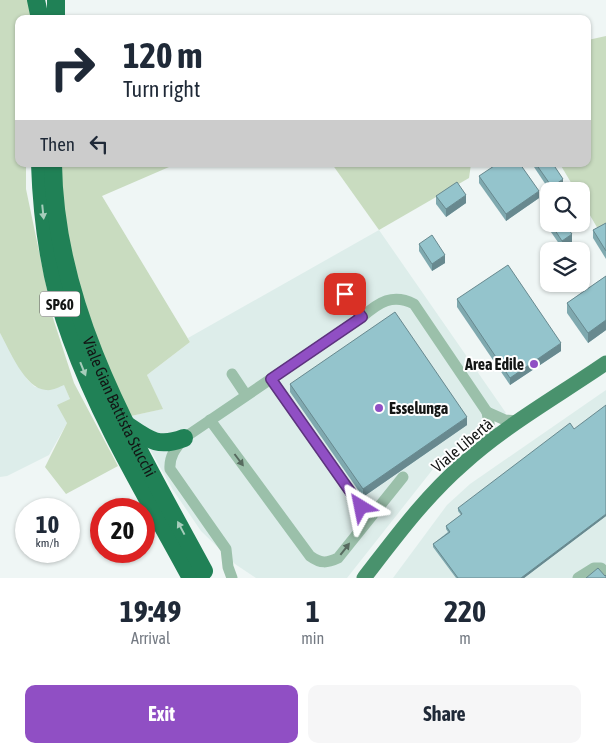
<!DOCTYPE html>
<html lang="en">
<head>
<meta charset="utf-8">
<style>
	body { margin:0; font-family:"Asap Condensed",sans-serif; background:#f6f6f7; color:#1f2937; height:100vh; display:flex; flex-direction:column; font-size:19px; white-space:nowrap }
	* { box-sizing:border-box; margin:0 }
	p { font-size:16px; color:#747a83 }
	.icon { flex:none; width:28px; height:28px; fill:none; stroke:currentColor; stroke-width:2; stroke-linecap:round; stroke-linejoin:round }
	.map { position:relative; height:578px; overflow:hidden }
	.side { display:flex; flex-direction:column; background:#fff; flex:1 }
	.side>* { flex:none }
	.hud { position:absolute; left:15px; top:15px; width:576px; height:152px; border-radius:10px; box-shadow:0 1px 4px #0004; background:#fff; color:#1f2937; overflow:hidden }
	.fabs { position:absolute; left:540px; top:182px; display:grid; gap:10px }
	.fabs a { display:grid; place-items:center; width:50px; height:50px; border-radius:10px; background:#fff; box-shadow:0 1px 4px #0004; font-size:25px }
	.speed { position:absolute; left:15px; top:498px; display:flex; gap:10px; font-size:25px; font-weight:700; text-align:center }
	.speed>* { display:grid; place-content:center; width:65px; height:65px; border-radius:50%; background:#fff; box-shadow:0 1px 4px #0004; line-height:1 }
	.speed small { font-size:12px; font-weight:400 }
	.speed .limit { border:8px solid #d22; background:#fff; color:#111 }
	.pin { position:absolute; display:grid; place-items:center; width:42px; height:42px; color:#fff; margin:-21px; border-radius:10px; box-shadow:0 2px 8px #0006 }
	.me { position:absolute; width:55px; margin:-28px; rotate:325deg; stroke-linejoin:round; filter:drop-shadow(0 0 4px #0008) }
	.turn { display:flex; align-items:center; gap:18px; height:105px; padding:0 25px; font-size:22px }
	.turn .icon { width:65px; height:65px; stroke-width:2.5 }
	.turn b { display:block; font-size:35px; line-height:42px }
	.then { display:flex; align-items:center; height:48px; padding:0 25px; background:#0003; gap:10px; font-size:19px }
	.eta { display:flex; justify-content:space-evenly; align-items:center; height:85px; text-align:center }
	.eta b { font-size:30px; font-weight:700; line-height:35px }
	.primary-button { display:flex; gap:10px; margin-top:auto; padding:10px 25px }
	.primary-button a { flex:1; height:58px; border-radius:10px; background:#904fc4; color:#fff; font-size:20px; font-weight:700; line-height:58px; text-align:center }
	.primary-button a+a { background:#f6f6f7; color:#1f2937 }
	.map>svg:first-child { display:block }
</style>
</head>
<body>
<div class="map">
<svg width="606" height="578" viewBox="0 0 606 578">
	<rect width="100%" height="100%" fill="#eff6f5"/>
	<g fill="#ddedea">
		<path d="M379,230L506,413L437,464L347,578H256L235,564L201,531L173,490L131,416L162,409L147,375L190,342L188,338Z"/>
		<path d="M0,333L27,379L35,387L56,388L64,384L70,399L67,423L49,455L7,476L0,477Z"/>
		<path d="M606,390V578H393L447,505L470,484Z"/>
	</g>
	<g fill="#c9dcc0">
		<path d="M0,0H31L32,19H19V164H26V189L53,318L74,383L118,466L66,494L45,467L67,423L57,405L70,399L64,385C59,387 52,391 46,390C25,389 9,349 0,333Z"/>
		<path d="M606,36V226L598,229L581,200V191H576L560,164H588V40Z"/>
		<path d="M60,164H176L102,196L190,342L147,375L163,409L131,416L117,394L76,278L65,227Z"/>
		<path d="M332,164H471L469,178L379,230Z"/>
	</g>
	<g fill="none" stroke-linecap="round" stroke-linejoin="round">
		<g stroke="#9bc0aa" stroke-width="11">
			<path d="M345,294L362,317"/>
			<path d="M232,374L246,395"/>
			<path d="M271,379L361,507"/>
			<path d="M487,412L505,420L521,421"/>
			<path d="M210,420L310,556C321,564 327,563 338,558L403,477"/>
			<path d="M232,578L228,567L226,549L170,469C169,456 176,448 184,438L362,317C379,302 393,293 414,304L487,412L490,429L484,445"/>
			<path d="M578,578L594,568H601L606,573"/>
		</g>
		<path stroke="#49926d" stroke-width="15" d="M364,578C395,538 425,497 463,464C506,425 558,396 606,363"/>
		<g stroke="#208156" stroke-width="18">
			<path d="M36,0L40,19"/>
			<path d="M56,19V0"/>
			<path d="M40,164C42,223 50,282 71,338C101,422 149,500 191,578"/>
			<path id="s1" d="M53,164C55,314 135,443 204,571"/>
			<path d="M127,425C149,440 158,448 184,438"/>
		</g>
	</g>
	<g fill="#7fa9af">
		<path d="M534,164H553L563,187L556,191H550L534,167Z"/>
		<path d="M479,176L539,198L506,221L479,183Z"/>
		<path d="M436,196L466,203L446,217L436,204Z"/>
		<path d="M549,207V224H562L572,242L562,248L542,219V212Z"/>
		<path d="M606,223V259L593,238V230Z"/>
		<path d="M419,244L445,263L432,271L419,251Z"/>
		<path d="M606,276V330L588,343L567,313V303Z"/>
		<path d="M457,299L561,351L510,385L457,307Z"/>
		<path d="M290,384L467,425L363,497L290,392Z"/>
		<path d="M458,508L606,516L524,578H456L433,547V544L448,532L446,529V526L461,515L458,511Z"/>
	</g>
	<g fill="#68898f">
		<path d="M563,179V187L556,191H552V187Z"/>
		<path d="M539,191V198L506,221V214Z"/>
		<path d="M466,195V203L446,217V209Z"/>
		<path d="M572,234V242L562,248V241Z"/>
		<path d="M445,255V263L432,271V264Z"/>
		<path d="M606,320V330L588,343V333Z"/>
		<path d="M561,343V351L510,385V378Z"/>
		<path d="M467,417V425L363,497V489Z"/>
		<path d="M606,514V516L524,578H521Z"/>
	</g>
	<g fill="#94c4cc" stroke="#68898f">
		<path d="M497,164H520L539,191L506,214L479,176Z"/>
		<path d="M536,164H553L563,179L552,187Z"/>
		<path d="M457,182L466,195L446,209L436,196Z"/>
		<path d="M549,207V221L542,212Z"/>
		<path d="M606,223V251L593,230Z"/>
		<path d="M551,224H562V225L564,224L572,234L562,241Z"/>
		<path d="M432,235L445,255L432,264L419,244Z"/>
		<path d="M508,265L561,343L510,378L457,299Z"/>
		<path d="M606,276V320L588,333L567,303Z"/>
		<path d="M395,312L467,417L363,489L290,384Z"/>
		<path d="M606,405V514L521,578H458L433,544L450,532L446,526L462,514L458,508L570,423L574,429Z"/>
		<path d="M598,568L605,576L606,575V578H586Z"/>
	</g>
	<defs><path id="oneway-solid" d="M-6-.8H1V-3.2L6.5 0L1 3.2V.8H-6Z" transform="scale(1.25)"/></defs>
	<g fill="#a6cdbb">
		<use href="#oneway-solid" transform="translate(43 212) rotate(84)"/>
		<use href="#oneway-solid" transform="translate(83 369) rotate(68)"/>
		<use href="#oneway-solid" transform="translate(181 528) rotate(-118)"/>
	</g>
	<g fill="#576a5f">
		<use href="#oneway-solid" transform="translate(239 460) rotate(53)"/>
		<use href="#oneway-solid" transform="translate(345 549) rotate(-52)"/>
	</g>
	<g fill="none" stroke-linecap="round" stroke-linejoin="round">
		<g stroke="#5e337f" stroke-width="12">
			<path id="route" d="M345,294L362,317L271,379L361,507"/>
		</g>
		<use href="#route" stroke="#904fc4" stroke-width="9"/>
	</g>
	<g fill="#904fc4" stroke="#fff" stroke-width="2">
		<circle cx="534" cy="364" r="5"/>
		<circle cx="379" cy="408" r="5"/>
	</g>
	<g text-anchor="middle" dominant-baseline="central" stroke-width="4" stroke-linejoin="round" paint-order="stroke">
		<rect fill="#fff" stroke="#5a5b5a" stroke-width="1" x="40" y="291.5" width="40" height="25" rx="4"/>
		<g font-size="15" font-weight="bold" fill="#131514">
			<text x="60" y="304">SP60</text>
		</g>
		<g font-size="16" font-weight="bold" fill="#131514" stroke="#fff" text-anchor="end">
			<text x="524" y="364">Area Edile</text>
			<text x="389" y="408" text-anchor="start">Esselunga</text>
		</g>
		<g font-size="16" fill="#131514" stroke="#fff">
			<text stroke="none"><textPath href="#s1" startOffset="254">Viale Gian Battista Stucchi</textPath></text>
			<text transform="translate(462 445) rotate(-40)">Viale Libertà</text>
		</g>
	</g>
</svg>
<div class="fabs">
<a><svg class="icon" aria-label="search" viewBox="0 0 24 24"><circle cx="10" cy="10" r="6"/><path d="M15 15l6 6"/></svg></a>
<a><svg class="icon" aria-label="layers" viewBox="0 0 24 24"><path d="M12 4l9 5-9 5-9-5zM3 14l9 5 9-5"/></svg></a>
</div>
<div class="speed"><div>10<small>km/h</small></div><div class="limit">20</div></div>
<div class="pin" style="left:345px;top:294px;background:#d93025"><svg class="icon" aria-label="arrive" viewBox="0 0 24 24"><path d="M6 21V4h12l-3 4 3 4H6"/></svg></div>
<svg class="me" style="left:361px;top:507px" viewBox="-20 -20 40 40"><path d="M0-17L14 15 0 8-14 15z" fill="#904fc4" stroke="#fff" stroke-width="4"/></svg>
<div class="hud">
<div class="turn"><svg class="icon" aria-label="right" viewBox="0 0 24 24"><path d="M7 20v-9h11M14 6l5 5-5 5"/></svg><div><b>120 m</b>Turn right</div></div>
<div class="then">Then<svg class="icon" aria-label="left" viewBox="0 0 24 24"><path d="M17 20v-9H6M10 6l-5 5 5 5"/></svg></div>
</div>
</div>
<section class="side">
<div class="eta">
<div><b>19:49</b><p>Arrival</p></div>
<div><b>1</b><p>min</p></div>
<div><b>220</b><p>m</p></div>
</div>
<div class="primary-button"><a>Exit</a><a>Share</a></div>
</section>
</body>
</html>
